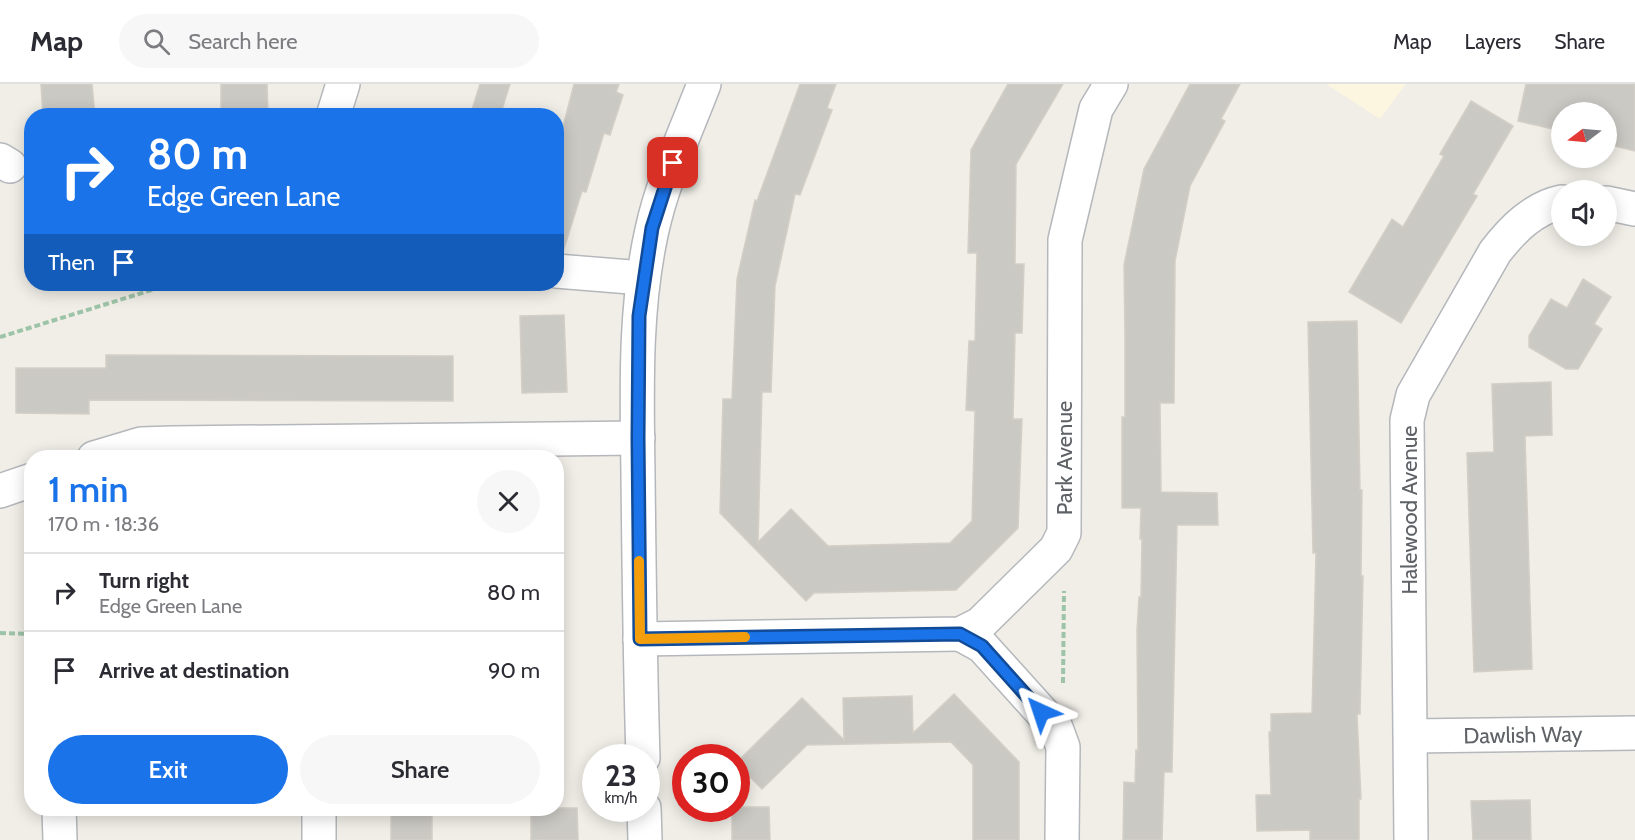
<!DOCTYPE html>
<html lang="en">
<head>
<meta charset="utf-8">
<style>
	body { margin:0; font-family:Cabin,sans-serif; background:#f7f7f7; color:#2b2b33; height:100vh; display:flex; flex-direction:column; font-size:22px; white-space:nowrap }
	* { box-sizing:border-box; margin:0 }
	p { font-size:20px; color:#7c7c81 }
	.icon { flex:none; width:33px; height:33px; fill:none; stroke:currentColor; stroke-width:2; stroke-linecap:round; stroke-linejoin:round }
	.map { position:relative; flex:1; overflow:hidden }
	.side { position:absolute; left:24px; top:366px; width:540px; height:366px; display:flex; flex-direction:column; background:#fff; border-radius:24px; box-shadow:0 3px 15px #0003 }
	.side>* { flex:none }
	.banner { position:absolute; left:24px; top:24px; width:540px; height:183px; border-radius:24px; box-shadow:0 3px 15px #0003; background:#1a73e8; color:#fff; overflow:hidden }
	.needle { width:39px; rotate:254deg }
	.fabs { position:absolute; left:1551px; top:18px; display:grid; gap:12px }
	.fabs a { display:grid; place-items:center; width:66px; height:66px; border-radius:50%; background:#fff; box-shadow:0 3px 15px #0003; font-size:30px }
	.speed { position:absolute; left:582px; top:660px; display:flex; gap:12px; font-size:30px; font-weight:700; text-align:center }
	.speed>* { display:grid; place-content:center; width:78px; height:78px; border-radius:50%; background:#fff; box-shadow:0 3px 15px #0003; line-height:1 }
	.speed small { font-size:15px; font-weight:400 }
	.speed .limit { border:9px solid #d22; background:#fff; color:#111 }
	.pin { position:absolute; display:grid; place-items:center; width:51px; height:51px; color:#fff; margin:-26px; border-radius:12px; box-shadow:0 3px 9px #0006 }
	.me { position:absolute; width:66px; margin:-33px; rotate:318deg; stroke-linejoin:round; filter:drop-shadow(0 0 4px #0008) }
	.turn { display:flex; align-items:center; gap:21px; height:126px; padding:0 24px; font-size:27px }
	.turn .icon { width:78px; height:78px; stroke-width:2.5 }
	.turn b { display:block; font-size:42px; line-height:51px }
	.then { display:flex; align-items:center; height:57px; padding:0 24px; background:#0003; gap:12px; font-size:22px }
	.round { display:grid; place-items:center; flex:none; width:63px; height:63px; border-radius:32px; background:#f7f7f7 }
	.summary { display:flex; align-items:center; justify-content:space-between; height:102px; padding:0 24px }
	h1 { font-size:36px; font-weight:600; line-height:45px; color:#1a73e8 }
	.button { display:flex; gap:12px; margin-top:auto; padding:12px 24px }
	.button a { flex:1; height:69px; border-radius:36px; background:#1a73e8; color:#fff; font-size:24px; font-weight:600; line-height:69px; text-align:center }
	.button a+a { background:#f7f7f7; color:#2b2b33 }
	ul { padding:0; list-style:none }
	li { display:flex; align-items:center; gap:18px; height:78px; padding:0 24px; border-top:2px solid #e1e1e2 }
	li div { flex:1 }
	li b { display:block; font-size:22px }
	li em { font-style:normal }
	header { display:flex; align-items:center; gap:36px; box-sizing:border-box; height:84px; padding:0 30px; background:#fff; border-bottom:2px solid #e1e1e2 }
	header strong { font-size:28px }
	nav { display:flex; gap:33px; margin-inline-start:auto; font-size:21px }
	.search { width:420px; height:54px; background:#f7f7f7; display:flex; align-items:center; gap:15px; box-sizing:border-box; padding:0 21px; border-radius:33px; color:#7c7c81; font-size:22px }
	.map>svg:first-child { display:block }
</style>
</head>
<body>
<header>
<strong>Map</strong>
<div class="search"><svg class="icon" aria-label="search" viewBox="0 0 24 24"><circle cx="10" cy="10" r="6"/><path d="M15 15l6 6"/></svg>Search here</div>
<nav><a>Map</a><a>Layers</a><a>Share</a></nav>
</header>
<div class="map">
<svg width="1635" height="756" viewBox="0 0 1635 756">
	<rect width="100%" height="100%" fill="#f0eee7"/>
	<path fill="#fcf5e0" d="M1326,0H1406L1380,35Z"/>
	<g fill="#cbc9c4" stroke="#d4cfc6" stroke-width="1.5">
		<path d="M41,0H92L95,32H43Z"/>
		<path d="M221,0H267L268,32H221Z"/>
		<path d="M480,0H510L500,32H470Z"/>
		<path d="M574,0H619L616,8L623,11L610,51L604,49L586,108L582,107L563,168L556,167V70Z"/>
		<path d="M800,0H836L827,24L832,26L800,111L795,110L775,202L771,308H762L758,458L791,425L828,462L950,459L972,437L975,327L966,326L969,257H975L977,169H968L971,66L1008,0H1063L1016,80L1015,180H1024L1022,249H1015L1014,293L1013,335H1022L1018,444L956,506L814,509L806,517L720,429L723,315H732L737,195L755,116L757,117Z"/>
		<path d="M1190,0H1240L1221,35L1225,37L1190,102L1175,177L1174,319H1160L1161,408L1217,409L1218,441H1177L1172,688H1164L1162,756H1123L1124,698L1135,699L1136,666H1138L1137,547L1139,513H1141L1142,455H1140L1141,424H1122V333H1125V253L1124,181L1144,85Z"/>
		<path d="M1526,0H1635V67L1606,60V28H1562V47L1518,37Z"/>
		<path d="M1471,17L1513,42L1473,110L1477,112L1401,239L1349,208L1392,135L1403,143L1444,72L1440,70Z"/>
		<path d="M1583,195L1611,213L1594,240L1602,245L1578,285H1566L1529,263V252L1551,215L1567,224Z"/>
		<path d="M564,231L567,308L522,309L520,232Z"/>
		<path d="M1357,237L1360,406H1362L1361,492H1363L1360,630H1357L1361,715H1359V756H1310V746L1257,747L1256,711H1271L1269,648H1271V630L1312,629L1316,469H1313L1308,238Z"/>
		<path d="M106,271L453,272V317L89,316V330L16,329V284H106Z"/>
		<path d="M1551,298L1552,351L1525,352L1532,585L1474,588L1467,369L1494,368L1492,300Z"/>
		<path d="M954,610L1019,678V756H973V681L951,658L807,661L762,705L736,679L802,614L844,656L843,614L912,612L913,649Z"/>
		<path d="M1530,716L1531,756H1473L1471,717Z"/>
		<path d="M736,723H769L770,756H732V724Z"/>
		<rect x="391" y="724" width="41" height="32"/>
		<path d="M531,724H577L578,756H531Z"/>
	</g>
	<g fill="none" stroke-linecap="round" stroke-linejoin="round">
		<g stroke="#b4b7bb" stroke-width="36">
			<g id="minor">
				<path d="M333,32L343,0"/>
				<path d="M0,76L10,82"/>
				<path d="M1606,119L1635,125"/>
				<path d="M556,187L643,194"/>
				<path d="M94,374L141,360L173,359L638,354"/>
				<path d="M0,407L32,396"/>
				<path d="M960,550L982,562L1056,644L1063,663L1062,756"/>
				<path d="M640,555L960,550L980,540L1056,465L1064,449L1065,156L1096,25L1111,0"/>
				<path d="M1411,652L1635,649"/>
				<path d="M59,724L60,756"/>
				<path d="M319,756V724"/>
				<path d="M1411,756L1407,336L1413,311L1495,168C1512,146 1533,124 1562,118"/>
			</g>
		</g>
		<g stroke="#b4b7bb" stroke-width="36">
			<g id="tertiary">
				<path d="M643,674C640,579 639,485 638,391C637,309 634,226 652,146C663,96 686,47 704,0"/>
				<path d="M644,724L645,756"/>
			</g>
		</g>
		<g stroke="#9dc4a8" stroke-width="4" stroke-dasharray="6 3" stroke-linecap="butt">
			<path d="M0,253L171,200"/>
			<path d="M0,549L32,550"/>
			<path d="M1063,599L1064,507"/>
		</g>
		<use href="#minor" stroke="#fff" stroke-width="33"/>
		<use href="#tertiary" stroke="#fff" stroke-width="33"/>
	</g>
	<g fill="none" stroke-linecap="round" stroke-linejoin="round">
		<g stroke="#114b97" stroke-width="15">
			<path id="route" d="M673,79L652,144L639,232L638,354L640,555L960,550L982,562L1041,628"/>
		</g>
		<use href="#route" stroke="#1a73e8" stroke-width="10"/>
		<path stroke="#f59e0b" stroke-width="10" d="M639,477L640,555L745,553"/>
	</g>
	<g text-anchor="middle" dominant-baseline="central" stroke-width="4.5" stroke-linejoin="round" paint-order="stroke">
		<g font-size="22" fill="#5e6266" stroke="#fff">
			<text transform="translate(1064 374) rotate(-90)">Park Avenue</text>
			<text transform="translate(1409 426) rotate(-90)">Halewood Avenue</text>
			<text transform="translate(1523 651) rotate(-1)">Dawlish Way</text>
		</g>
	</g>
</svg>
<div class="fabs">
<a><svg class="needle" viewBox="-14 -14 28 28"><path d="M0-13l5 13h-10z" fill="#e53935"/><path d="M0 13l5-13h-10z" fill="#7c7c81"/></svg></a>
<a><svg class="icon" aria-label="sound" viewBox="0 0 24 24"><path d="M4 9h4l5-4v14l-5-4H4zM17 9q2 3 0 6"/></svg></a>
</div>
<div class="speed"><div>23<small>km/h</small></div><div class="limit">30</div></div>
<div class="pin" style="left:673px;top:79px;background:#d93025"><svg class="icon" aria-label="arrive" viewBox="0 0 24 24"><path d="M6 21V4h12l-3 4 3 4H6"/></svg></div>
<svg class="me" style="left:1041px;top:628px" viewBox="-20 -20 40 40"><path d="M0-17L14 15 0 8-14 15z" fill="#1a73e8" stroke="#fff" stroke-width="4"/></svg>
<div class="banner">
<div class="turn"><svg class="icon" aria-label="right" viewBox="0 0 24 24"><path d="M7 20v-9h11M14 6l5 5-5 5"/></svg><div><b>80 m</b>Edge Green Lane</div></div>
<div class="then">Then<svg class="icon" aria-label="arrive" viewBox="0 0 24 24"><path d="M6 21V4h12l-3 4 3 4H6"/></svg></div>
</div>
<section class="side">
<div class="summary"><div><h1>1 min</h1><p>170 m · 18:36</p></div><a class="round"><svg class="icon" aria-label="close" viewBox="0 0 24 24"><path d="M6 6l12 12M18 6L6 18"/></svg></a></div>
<ul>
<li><svg class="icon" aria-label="right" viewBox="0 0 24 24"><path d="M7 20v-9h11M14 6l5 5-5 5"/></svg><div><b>Turn right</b><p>Edge Green Lane</p></div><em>80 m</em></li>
<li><svg class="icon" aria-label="arrive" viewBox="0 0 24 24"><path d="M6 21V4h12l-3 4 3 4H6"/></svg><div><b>Arrive at destination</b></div><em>90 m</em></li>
</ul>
<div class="button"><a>Exit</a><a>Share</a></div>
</section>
</div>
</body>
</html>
